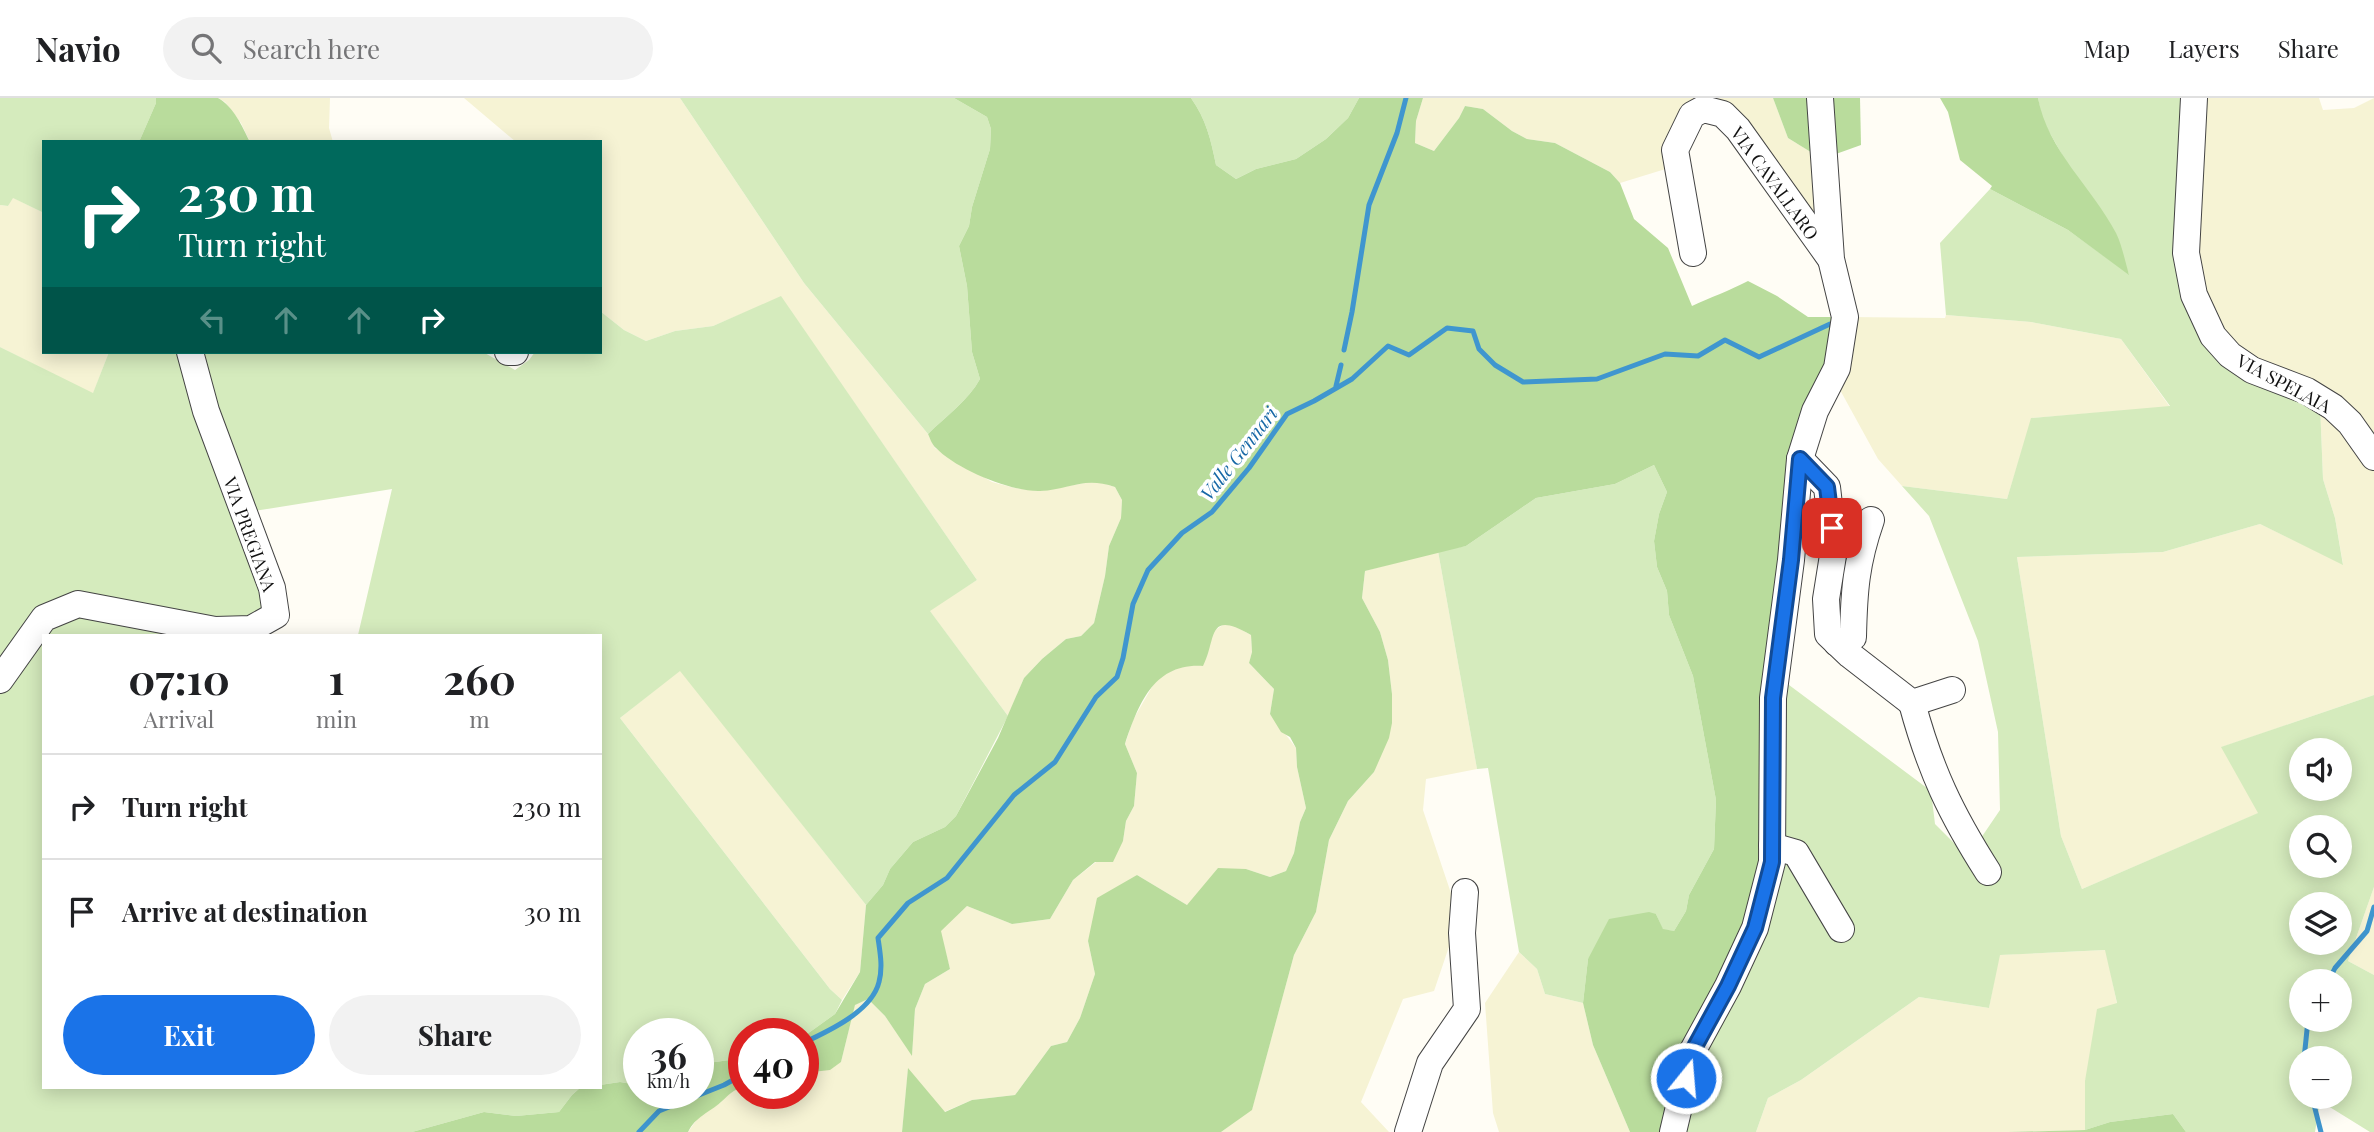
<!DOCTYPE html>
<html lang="en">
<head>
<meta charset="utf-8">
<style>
	body { margin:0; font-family:"Playfair Display",serif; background:#f2f2f2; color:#202124; height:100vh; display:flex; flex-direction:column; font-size:26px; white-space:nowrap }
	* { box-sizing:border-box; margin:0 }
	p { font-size:23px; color:#757577 }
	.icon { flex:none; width:38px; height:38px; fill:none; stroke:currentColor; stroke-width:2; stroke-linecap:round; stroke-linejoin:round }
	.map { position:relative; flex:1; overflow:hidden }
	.sheet { position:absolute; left:42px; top:536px; width:560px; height:455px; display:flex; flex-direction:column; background:#fff; border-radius:0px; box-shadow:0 4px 18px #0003 }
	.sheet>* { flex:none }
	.hud { position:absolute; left:42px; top:42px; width:560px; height:214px; border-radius:0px; box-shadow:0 4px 18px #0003; background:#00695c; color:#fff; overflow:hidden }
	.buttons { position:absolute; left:2289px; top:640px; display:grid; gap:14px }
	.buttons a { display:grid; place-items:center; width:63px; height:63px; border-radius:50%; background:#fff; box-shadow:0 4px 18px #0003; font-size:35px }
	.speed { position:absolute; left:623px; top:920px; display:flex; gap:14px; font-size:35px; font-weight:700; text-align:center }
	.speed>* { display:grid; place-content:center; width:91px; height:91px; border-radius:50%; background:#fff; box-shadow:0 4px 18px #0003; line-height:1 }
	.speed small { font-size:18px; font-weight:400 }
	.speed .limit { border:10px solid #d22; background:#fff; color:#111 }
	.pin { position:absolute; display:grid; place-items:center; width:60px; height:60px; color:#fff; margin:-30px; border-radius:14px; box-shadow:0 4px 10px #0006 }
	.me { position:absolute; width:77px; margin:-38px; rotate:17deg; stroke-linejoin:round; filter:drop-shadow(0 0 5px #0008) }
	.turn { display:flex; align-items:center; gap:24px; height:147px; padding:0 21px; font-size:32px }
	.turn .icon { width:91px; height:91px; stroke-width:2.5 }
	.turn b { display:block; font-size:49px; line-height:60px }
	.lanes { display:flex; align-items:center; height:66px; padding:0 21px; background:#0003; justify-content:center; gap:35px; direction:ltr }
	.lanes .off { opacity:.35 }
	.eta { display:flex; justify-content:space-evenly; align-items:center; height:119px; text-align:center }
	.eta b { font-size:42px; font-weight:700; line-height:49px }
	.button { display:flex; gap:14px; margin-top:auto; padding:14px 21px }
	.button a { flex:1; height:80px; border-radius:42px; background:#1a73e8; color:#fff; font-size:28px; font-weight:700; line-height:80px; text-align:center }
	.button a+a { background:#f2f2f2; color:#202124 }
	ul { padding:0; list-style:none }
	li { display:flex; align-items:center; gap:21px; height:105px; padding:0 21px; border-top:2px solid #e0e0e0 }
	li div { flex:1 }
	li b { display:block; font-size:26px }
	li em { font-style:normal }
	header { display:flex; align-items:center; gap:42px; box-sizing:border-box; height:98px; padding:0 35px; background:#fff; border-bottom:2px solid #e0e0e0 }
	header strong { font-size:33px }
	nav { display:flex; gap:38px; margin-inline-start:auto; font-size:24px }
	.search { width:490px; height:63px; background:#f2f2f2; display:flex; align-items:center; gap:18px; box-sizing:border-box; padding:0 24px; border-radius:38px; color:#757577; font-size:26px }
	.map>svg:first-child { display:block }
</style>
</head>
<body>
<header>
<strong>Navio</strong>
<div class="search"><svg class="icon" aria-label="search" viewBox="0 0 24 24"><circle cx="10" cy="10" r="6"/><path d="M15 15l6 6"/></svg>Search here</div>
<nav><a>Map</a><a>Layers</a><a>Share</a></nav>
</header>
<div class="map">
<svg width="2374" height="1034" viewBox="0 0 2374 1034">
	<rect width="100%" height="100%" fill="#fffdf5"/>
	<g fill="#f6f3d4">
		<path d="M218,0H330L329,30L333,44H250L241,25L225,4Z"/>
		<path d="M464,0H680L804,185L928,336L935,350L992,384L1015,390L1040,393L1096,383L1115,389L1122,402L1121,420L1109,448L1105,478L1094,525L1081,538L1066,541L1042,561L1024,580L1008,618L929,512L977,482L781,199L713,228L675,233L646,243L624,232L600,213V44H516Z"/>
		<path d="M1423,0H1773L1788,40L1822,61L1829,141L1715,5L1672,69L1620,85L1610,74L1555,45L1527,41L1512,33L1483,11L1465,8L1459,20L1434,53L1415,45L1416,23Z"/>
		<path d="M2194,0H2319L2323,12L2354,10L2374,0V597L2222,649L2259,715L2082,791L2061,738L2017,459L2163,454L2260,426L2343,466L2335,420L2323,381L2320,306L2210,227L2192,173Z"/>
		<path d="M12,99L44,115V254H109L93,296L0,249V107L8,108Z"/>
		<path d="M1946,217L2031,224L2121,241L2170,309L2032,320L2007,401L1902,388L1878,361L1834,281L1849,219L1945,220Z"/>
		<path d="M1438,453L1477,671L1426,681L1423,712L1459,819L1434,893L1403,901L1361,1004L1389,1034H1221L1252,1011L1294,857L1316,814L1329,742L1348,703L1374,674L1392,596L1388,562L1380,534L1362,500L1365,473Z"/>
		<path d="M1224,526L1233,527L1251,537L1252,554L1249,565L1274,591L1270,616L1296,650L1297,669L1306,710L1300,724L1294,755L1286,773L1270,779L1246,771L1187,807L1137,777L1088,843L1095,876L1080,920L1067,944L1051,948L1015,997L972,1002L944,1014L908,972L902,1034H688L700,1017L720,1005L731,992L744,989V996H803V975L841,964L855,906L868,901L885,918L912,957L915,911L925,886L950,871L940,833L967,808L1012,826L1050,821L1073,782L1123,743L1126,723L1134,708L1137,675L1125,646L1133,622L1157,580L1184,567L1207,559L1209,542L1214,533Z"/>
		<path d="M680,572L866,807L860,874L842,902L830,891L620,620Z"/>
		<path d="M2374,789V877L2348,863Z"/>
		<path d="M2106,852L2117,906L2085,983V1032L2008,1034H1756L1768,1000L1801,982L1919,899L1989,910L1999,857Z"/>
		<path d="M1519,854L1537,871L1545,896L1583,905L1593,947L1630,1034H1499L1493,1015L1485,905Z"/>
	</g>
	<g fill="#d5ebbd" fill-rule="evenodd">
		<path d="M0,0H156V5L139,44H44V115L13,100L8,108L0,107Z"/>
		<path d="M680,0H954L987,19L991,31L990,51L972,109L969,128L959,148L967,188L972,254L980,281C968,303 946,318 928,336L804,185Z"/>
		<path d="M1191,0H1359L1348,20L1326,41L1296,61L1256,71L1236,81L1216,67C1211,42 1206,21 1191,0Z"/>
		<path d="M2038,0H2194L2192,173L2210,228L2320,306L2323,381L2335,420L2343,467L2260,426L2163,454L2017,459L2061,738L2082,791L2258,715L2221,649L2374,597V789L2348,863L2374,877V1034H2370L2320,1003L2315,1034H2186L2173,1016L2110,1024L2085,1032V983L2097,911L2117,905L2105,852L2000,857L1989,910L1919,899L1801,982L1768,1000L1756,1034H1673L1777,578L1931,693L1935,726L1968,759L2000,712L1998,634L1978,543L1929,418L1902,388L2007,401L2031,320L2170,308L2121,241L2031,224L1946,217L1940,145L1990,91L2068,132L2129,176L2042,21ZM2301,653H2340V691H2301ZM2301,730H2340V768H2301ZM2301,807H2340V845H2301ZM2301,884H2340V922H2301ZM2301,961H2340V999H2301Z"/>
		<path d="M781,198L977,482L930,513L1008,618L956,718L945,729L913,744L890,771L883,787L866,807L680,573L620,620L830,891L842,902L835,916L803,939V936L789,933L778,936H744V960L708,965L698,971V936H639V987L620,984L600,987V537H358L392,391L236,416L266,513L228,524L167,517V537H44V989H581L572,997L559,1014L516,1018L484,1014L412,1034H0V249L93,295L109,254H483L515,272L529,262L535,254H600V213L624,232L646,243L675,233L713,228Z"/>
		<path d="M1654,367L1667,394L1659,416L1654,443L1657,469L1667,493L1669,517L1693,578L1716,702L1714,751L1689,797L1686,813L1674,833L1663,832L1656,816L1588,861L1583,905L1545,896L1537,871L1519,854L1488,670L1477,671L1438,453L1466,448L1536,400L1615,386Z"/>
	</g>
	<g fill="#b9dc9c">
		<path d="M156,0H218C234,9 242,28 250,44H139L156,5Z"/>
		<path d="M954,0H1191C1206,21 1211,42 1216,67L1236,81L1256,71L1296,61L1326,41L1348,20L1359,0H1423L1416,23L1415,45L1434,53L1459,20L1465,8L1483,11L1512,33L1527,41L1555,45L1610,74L1620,85L1634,121L1668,150L1692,208C1711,199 1729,193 1748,183L1777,198L1808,219H1849L1807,364L1759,820L1673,1034H1630L1593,947L1583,905L1588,861L1609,821L1649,814L1656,816L1663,831L1674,833L1686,813L1689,797L1714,751L1716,702L1693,578L1669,517L1667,493L1657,469L1654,443L1659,416L1667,394L1654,367L1615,386L1536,400L1466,448L1365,473L1362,500L1380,534L1388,562L1392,596V625L1389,640L1374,674L1348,703L1329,742L1316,814L1294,857L1252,1012L1221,1034H902L908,970L945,1014L972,1002L1015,997L1051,948L1067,944L1080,920L1095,876L1088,843L1097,800L1137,777L1187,807L1218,770L1246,771L1270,779L1286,773L1294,755L1300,724L1306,710L1297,669L1296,650L1290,639L1281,634L1270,616L1274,591L1249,565L1252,554L1251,537C1206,511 1217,541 1203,568C1154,565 1139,605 1125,646L1137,675L1134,708L1126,723L1123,743L1113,764H1095L1073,782L1050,821L1012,826L967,808L941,833L950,871L925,886L915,911L912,958L885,918L868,901L855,907L841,964L830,972L803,975V939L835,916L860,874L866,807L883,787L890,771L913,744L945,729L956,718L998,640L1024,580L1042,561L1066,541L1081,538L1094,525L1105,478L1109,448L1121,420L1122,402L1115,389C1083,378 1070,392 1040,393C1011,394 956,371 936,350C932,347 930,340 928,336C946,318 968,303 980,281L972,254L967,188L959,148L969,128L972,109L990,51L991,31L987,19Z"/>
		<path d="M1773,0H1860L1861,47L1822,61L1788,40Z"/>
		<path d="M1940,0H2038C2048,53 2092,89 2116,135C2122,147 2125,163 2129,177L2068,132L1990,91L1992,88L1960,62L1948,14Z"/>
		<path d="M744,960V989C732,992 730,996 721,1004C709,1015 696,1018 688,1034H412L484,1014L516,1018L559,1014L572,997L581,989H600V987L620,984L639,987V996H698V971L708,965Z"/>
		<path d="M2173,1016L2186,1034H2008L2085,1032L2110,1024Z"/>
	</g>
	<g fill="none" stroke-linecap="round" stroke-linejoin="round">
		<g stroke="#3f96cf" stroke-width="5">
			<path d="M1344,252L1352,214L1369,107L1397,35L1406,0"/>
			<path d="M1336,288L1341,267"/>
			<path d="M2328,884L2335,870L2367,833L2374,809"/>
			<path d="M803,945C829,933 872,913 879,884C883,869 880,854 878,840L908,805L947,780L1014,697L1055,664L1096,599L1117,579L1123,560L1133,506L1148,472L1182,435L1212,414L1249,370L1287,316L1314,303L1352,281L1388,248L1409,257L1447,230L1473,233L1479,251L1495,267L1523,284L1597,281L1665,256L1698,258L1725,242L1759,259L1830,226"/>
			<path d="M2304,961L2308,922"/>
			<path d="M2312,999L2321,1034"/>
			<path d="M639,1034L659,1013L724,987L744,976"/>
		</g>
		<g stroke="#444" stroke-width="28">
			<g id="minor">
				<path d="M2194,0L2186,155L2194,197L2213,238L2230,257L2252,272L2307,293L2333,309L2350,325L2374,359"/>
				<path d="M1693,155L1675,52L1692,17L1703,11L1723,16L1738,31L1830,160"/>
				<path d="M508,254H515"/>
				<path d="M1800,361L1827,389L1834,451L1826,501L1828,536L1850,557L1912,605L1952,592"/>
				<path d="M1837,545L1853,539C1854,493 1856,465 1871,422"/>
				<path d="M0,582L44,520L78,506L215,532L251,531L276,517L272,490L206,313L190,254"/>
				<path d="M1912,605C1930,672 1951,716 1988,774"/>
				<path d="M1772,748L1796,755L1841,831"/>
				<path d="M1408,1034L1430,965L1467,911L1462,835L1465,794"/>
				<path d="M1673,1034L1692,954L1728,888L1755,830L1772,764L1773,600L1791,462L1800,361L1815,313L1837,270L1845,219L1831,161L1820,0"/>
			</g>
		</g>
		<use href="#minor" stroke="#fff" stroke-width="26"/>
	</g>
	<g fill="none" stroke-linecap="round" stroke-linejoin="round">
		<g stroke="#114b97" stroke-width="18">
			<path id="route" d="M1686,980L1692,954L1728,888L1755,830L1772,764L1773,600L1791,462L1800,361L1827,389L1832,430"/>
		</g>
		<use href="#route" stroke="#1a73e8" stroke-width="12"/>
	</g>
	<g text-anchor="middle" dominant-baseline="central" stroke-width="7" stroke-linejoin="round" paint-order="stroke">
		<g font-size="18" fill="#111" stroke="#fff">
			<text transform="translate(1775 85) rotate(54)">VIA CAVALLARO</text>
			<text transform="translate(2284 285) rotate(28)">VIA SPELAIA</text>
			<text transform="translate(250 436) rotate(70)">VIA PREGIANA</text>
		</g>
		<g font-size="19" font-style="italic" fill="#1768a6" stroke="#fff">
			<text transform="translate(1238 355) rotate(-52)">Valle Gennari</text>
		</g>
	</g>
</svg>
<div class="buttons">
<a><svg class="icon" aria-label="sound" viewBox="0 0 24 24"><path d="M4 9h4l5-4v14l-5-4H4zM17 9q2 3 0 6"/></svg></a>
<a><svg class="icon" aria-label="search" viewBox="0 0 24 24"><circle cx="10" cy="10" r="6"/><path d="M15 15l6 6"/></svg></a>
<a><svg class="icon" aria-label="layers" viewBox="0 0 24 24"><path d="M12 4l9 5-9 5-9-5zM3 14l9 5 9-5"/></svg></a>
<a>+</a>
<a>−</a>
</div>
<div class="speed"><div>36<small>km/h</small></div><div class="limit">40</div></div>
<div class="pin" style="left:1832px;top:430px;background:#d93025"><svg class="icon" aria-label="arrive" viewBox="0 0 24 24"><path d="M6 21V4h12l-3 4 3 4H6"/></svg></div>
<svg class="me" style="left:1686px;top:980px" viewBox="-20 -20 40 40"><circle r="17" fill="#1a73e8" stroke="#fff" stroke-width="3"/><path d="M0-11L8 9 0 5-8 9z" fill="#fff"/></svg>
<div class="hud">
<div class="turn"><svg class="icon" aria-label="right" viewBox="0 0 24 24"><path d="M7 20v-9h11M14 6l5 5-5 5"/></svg><div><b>230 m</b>Turn right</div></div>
<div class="lanes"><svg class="icon off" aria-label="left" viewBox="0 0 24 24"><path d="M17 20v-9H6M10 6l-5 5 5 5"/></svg><svg class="icon off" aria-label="ahead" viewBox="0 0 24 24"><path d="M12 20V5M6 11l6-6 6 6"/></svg><svg class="icon off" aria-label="ahead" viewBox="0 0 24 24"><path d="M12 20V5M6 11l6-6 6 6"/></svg><svg class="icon" aria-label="right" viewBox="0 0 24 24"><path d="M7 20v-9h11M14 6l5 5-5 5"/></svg></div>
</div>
<section class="sheet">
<div class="eta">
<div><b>07:10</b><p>Arrival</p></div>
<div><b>1</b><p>min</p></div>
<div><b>260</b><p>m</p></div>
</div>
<ul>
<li><svg class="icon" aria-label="right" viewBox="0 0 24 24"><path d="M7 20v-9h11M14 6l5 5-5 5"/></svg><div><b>Turn right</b></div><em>230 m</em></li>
<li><svg class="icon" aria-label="arrive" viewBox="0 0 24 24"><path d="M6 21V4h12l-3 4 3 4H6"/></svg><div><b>Arrive at destination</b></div><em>30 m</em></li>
</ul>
<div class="button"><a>Exit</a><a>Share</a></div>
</section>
</div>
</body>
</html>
